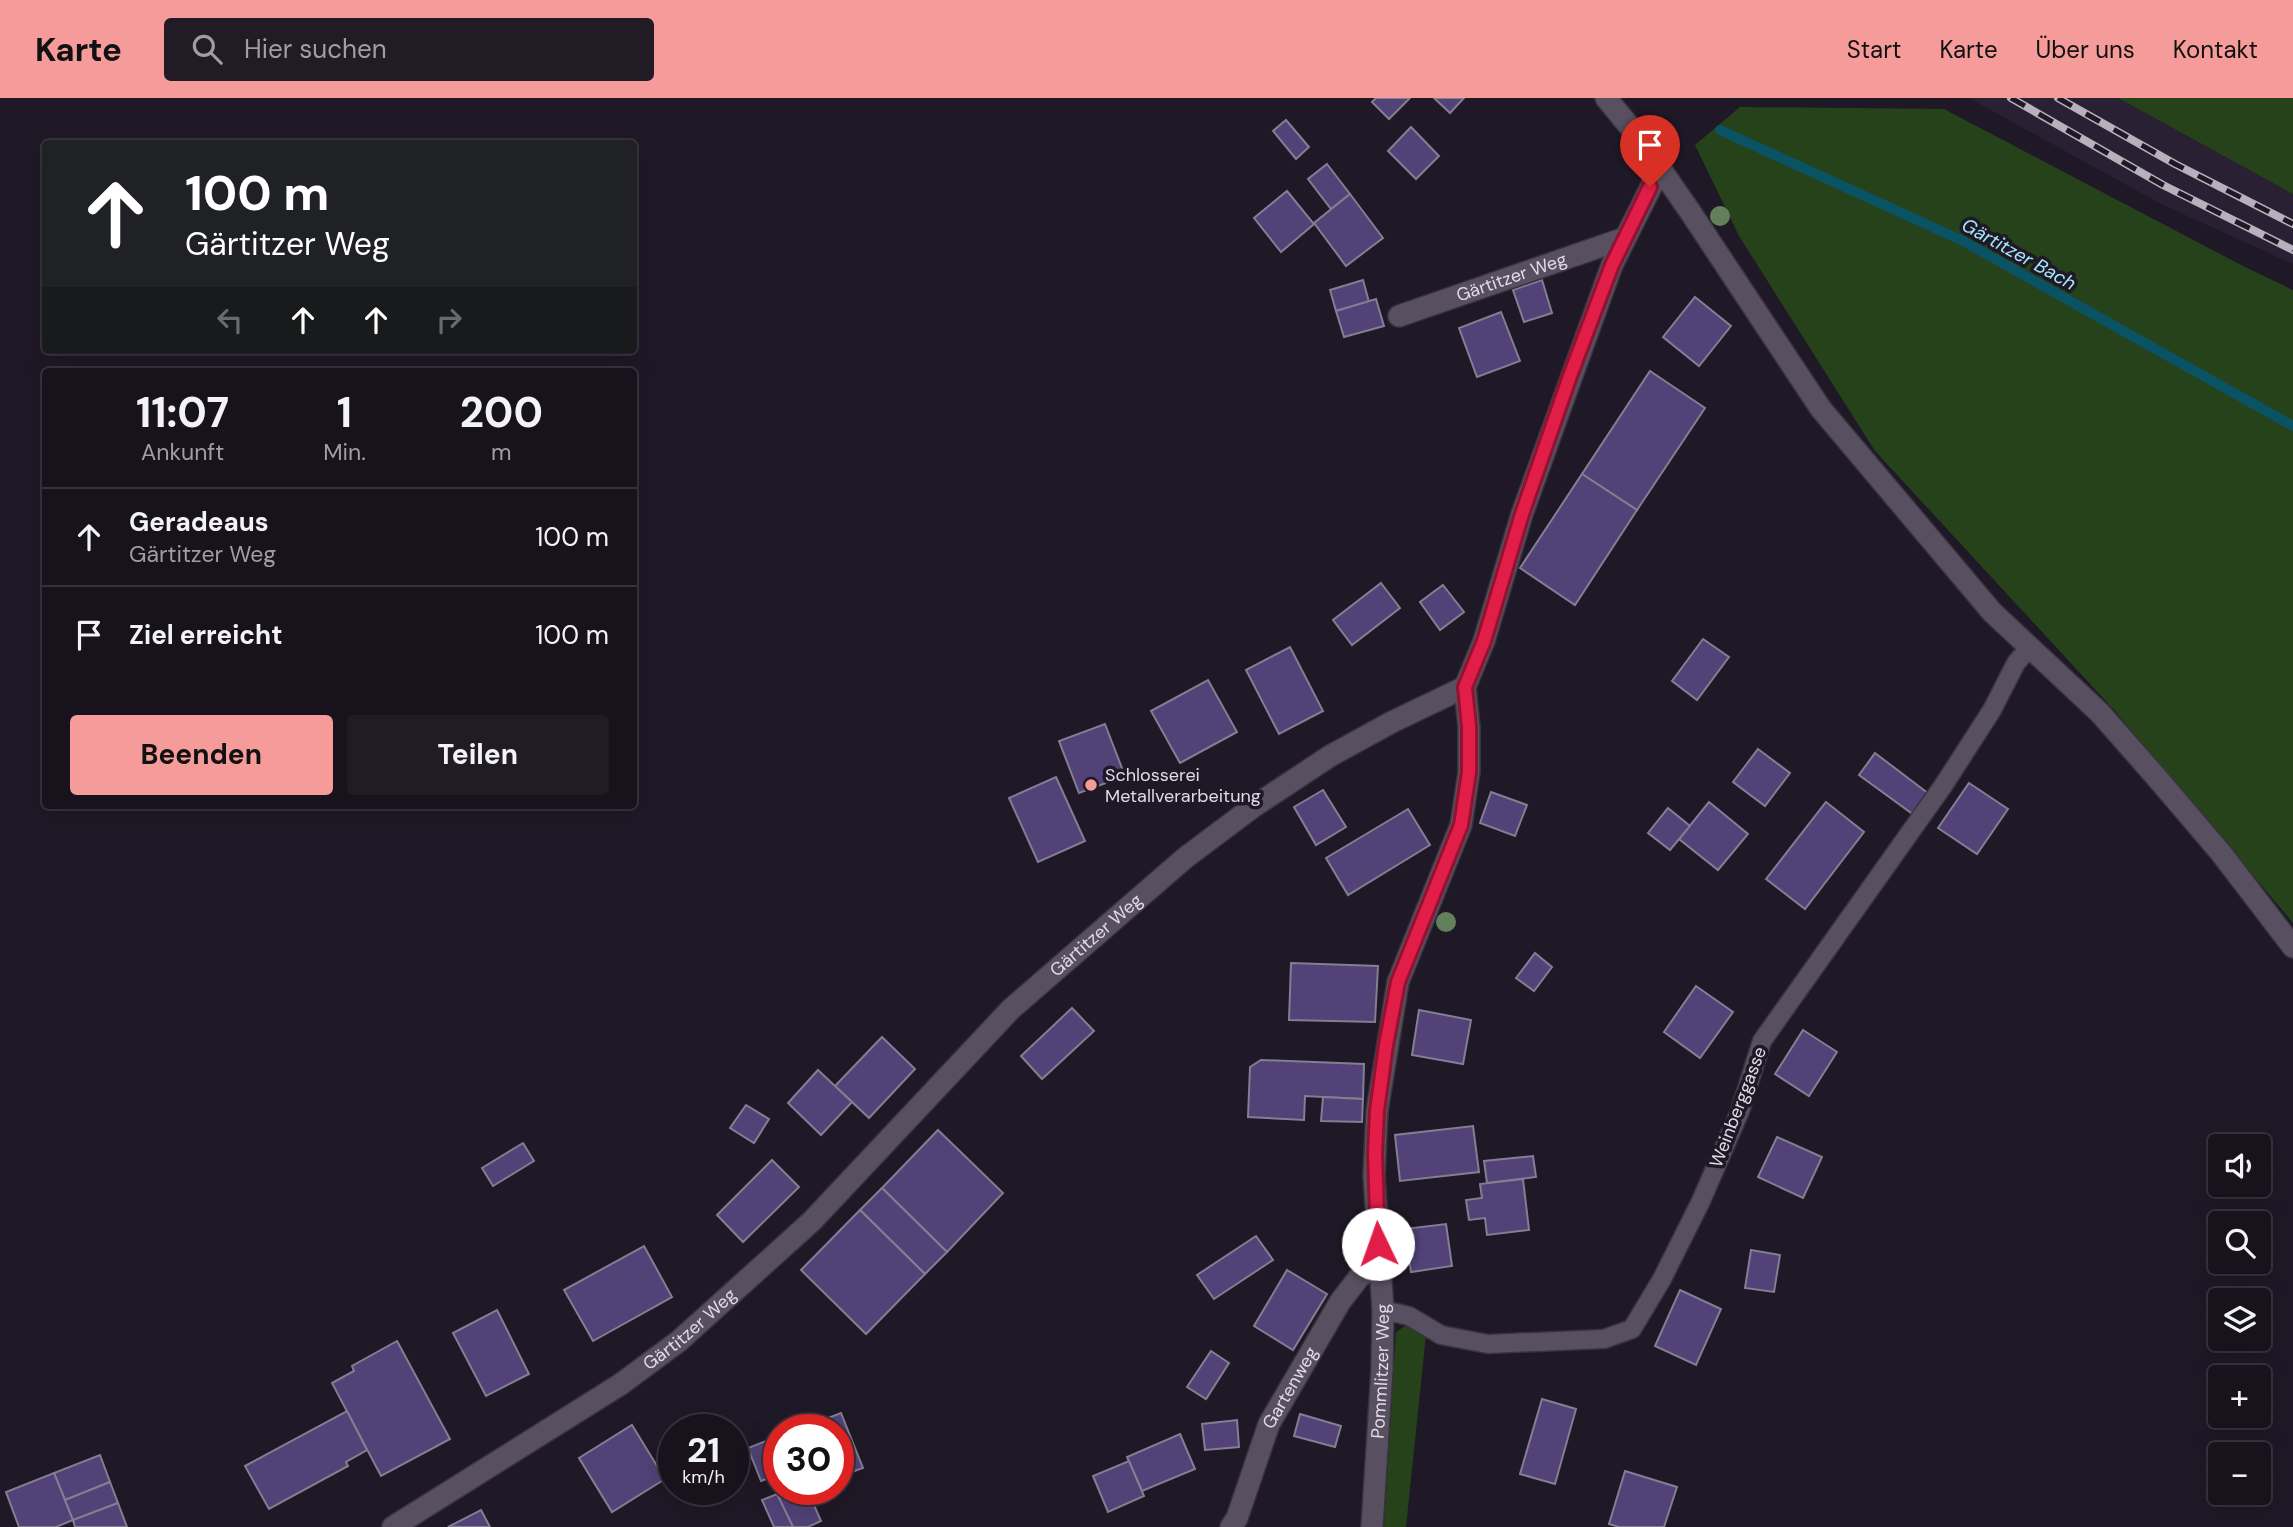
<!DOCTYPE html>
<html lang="de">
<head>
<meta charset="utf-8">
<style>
	body { margin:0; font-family:"DM Sans",sans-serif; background:#201b25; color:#f1f3f6; height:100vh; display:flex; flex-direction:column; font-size:26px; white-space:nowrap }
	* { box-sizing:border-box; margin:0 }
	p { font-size:23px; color:#9e9ea3 }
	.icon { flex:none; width:38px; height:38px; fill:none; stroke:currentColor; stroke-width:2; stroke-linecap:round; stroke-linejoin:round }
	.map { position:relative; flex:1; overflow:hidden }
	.sheet { position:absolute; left:42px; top:270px; width:595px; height:441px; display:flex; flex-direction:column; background:#17121c; border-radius:7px; box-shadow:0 7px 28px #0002,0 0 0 2px #36323b }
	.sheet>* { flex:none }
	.hud { position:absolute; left:42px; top:42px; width:595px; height:214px; border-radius:7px; box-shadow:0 7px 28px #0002,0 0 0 2px #36323b; background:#202124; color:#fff; overflow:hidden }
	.fabs { position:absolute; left:2208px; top:1036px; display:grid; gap:14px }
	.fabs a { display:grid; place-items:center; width:63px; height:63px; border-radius:7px; background:#17121c; box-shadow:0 7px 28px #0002,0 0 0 2px #36323b; font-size:35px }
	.speed { position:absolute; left:658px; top:1316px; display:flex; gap:14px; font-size:35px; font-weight:700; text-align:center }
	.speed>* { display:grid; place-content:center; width:91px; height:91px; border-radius:50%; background:#17121c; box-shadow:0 7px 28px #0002,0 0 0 2px #36323b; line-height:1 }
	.speed small { font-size:18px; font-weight:400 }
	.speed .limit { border:10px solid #d22; background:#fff; color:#111 }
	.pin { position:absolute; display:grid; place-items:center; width:60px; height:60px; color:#fff; margin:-72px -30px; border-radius:50% 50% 50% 0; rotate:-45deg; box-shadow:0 0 7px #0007 }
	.pin .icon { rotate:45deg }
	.me { position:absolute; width:77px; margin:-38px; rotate:357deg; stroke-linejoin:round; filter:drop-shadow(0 0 5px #0008) }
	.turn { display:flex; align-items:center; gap:24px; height:147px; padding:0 28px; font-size:32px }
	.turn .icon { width:91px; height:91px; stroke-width:2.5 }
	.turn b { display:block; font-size:49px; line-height:60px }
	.lanes { display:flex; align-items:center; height:66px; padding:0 28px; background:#0003; justify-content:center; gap:35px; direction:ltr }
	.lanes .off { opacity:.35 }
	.eta { display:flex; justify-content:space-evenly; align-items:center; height:119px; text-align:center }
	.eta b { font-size:42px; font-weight:700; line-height:49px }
	.action { display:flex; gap:14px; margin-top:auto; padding:14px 28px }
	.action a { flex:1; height:80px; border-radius:7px; background:#f59b9a; color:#111; font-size:28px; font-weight:700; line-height:80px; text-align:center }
	.action a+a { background:#201b25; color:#f1f3f6 }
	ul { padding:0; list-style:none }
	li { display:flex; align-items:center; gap:21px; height:98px; padding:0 28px; border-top:2px solid #36323b }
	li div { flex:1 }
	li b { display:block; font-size:26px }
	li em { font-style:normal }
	header { display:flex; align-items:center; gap:42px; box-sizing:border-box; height:98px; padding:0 35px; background:#f59b9a; color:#111 }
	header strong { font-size:33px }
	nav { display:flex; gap:38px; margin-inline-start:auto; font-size:24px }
	.search { width:490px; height:63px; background:#201b25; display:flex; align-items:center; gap:18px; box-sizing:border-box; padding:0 24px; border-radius:7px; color:#9e9ea3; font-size:26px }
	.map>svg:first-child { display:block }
</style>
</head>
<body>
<header>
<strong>Karte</strong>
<div class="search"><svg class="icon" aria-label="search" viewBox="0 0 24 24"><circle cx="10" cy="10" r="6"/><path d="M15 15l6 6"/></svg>Hier suchen</div>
<nav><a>Start</a><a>Karte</a><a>Über uns</a><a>Kontakt</a></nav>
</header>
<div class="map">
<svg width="2293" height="1429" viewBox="0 0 2293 1429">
	<rect width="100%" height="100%" fill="#1f1826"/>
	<path fill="#2a2034" d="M1969,0H2118L2293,96V166L2161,106Z"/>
	<g fill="#26421a">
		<path d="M2118,0H2293V96Z"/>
		<path d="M1740,9L1944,11L2243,168L2293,192V825L2115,613L1875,353L1739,138L1695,47Z"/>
		<path d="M1408,1226L1426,1237L1406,1429H1384L1396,1234Z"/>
	</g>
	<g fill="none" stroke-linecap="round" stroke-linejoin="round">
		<path stroke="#0a5365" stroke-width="10" d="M1720,32L1963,143L2293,328"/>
	</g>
	<g fill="#524278" stroke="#837e91" stroke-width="2">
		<path d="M1376,0H1410L1389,21L1372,4Z"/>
		<path d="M1434,0H1464L1450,15Z"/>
		<path d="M1286,22L1309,49L1296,61L1273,33Z"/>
		<path d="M1411,29L1439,58L1416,81L1388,53Z"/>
		<path d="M1327,66L1350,96L1331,111L1308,81Z"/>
		<path d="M1287,93L1314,126L1281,154L1254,120Z"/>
		<path d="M1350,96L1383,140L1346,168L1314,125Z"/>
		<path d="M1363,182L1369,204L1336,213L1330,192Z"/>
		<path d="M1542,182L1552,215L1524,224L1513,192Z"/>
		<path d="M1695,199L1731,228L1699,268L1663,239Z"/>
		<path d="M1376,201L1384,228L1344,239L1336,213Z"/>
		<path d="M1501,214L1520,263L1477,279L1459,230Z"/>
		<path d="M1650,273L1705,310L1637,412L1582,376Z"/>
		<path d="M1582,376L1637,412L1575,507L1520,470Z"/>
		<path d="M1381,485L1400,510L1352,547L1333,522Z"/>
		<path d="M1443,487L1464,514L1440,532L1420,504Z"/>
		<path d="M1703,541L1729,559L1697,602L1672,583Z"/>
		<path d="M1290,549L1323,613L1279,636L1246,572Z"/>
		<path d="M1208,582L1237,634L1180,665L1151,613Z"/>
		<path d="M1105,626L1125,678L1079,695L1059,643Z"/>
		<path d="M1758,651L1790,675L1765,708L1733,684Z"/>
		<path d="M1875,655L1929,696L1914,717L1859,677Z"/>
		<path d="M1056,679L1085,743L1038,764L1009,700Z"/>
		<path d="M1969,685L2008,711L1977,756L1938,730Z"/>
		<path d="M1323,692L1346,729L1316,747L1294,709Z"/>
		<path d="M1491,694L1527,707L1515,738L1480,725Z"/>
		<path d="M1709,704L1748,736L1718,772L1679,741Z"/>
		<path d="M1826,704L1864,734L1805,811L1766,781Z"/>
		<path d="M1668,710L1690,728L1670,752L1648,735Z"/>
		<path d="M1408,711L1430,747L1348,797L1326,760Z"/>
		<path d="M1535,855L1552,869L1534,893L1516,880Z"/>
		<path d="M1291,865L1378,868L1375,924L1289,922Z"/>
		<path d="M1696,888L1733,914L1700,960L1664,934Z"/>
		<path d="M1072,910L1094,933L1042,981L1021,958Z"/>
		<path d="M1419,912L1471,922L1463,966L1412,957Z"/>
		<path d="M1803,932L1837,954L1809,998L1775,976Z"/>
		<path d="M882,939L915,971L869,1020L835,988Z"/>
		<path d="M1261,962L1364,966L1363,1001L1305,998L1304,1022L1248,1019L1250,969Z"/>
		<path d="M818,972L852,1004L821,1037L788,1005Z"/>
		<path d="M1323,999L1363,1001L1362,1024L1321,1023Z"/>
		<path d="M746,1007L769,1021L754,1045L730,1030Z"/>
		<path d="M1473,1028L1479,1074L1400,1083L1395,1037Z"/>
		<path d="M938,1032L1003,1095L947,1154L882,1090Z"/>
		<path d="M1777,1039L1822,1059L1803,1100L1758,1079Z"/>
		<path d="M523,1045L534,1063L493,1088L482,1070Z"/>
		<path d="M1533,1058L1536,1079L1487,1085L1484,1063Z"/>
		<path d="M772,1062L799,1089L743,1144L717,1117Z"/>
		<path d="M1523,1081L1529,1132L1487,1137L1485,1120L1469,1122L1466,1102L1482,1100L1480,1086Z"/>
		<path d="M882,1090L947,1154L925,1176L860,1112Z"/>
		<path d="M860,1112L925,1176L866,1236L801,1172Z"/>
		<path d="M1446,1126L1452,1168L1411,1174L1404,1131Z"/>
		<path d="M1256,1138L1273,1162L1214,1201L1197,1177Z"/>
		<path d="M644,1148L672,1199L593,1243L564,1192Z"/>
		<path d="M1751,1152L1780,1157L1774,1194L1745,1190Z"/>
		<path d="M1287,1172L1327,1196L1293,1252L1254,1228Z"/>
		<path d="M1680,1192L1721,1211L1696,1267L1655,1248Z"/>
		<path d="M497,1212L529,1276L486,1298L453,1235Z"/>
		<path d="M397,1243L450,1341L381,1378L332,1285L354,1273L352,1268Z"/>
		<path d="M1211,1253L1229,1265L1206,1301L1187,1289Z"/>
		<path d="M1542,1301L1576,1311L1555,1386L1520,1376Z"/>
		<path d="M347,1313L367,1352L346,1364L348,1368L269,1411L245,1368Z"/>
		<path d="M841,1315L863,1370L838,1379V1332L802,1330Z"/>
		<path d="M1300,1316L1341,1328L1335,1349L1294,1338Z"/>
		<path d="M1237,1322L1239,1349L1205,1352L1202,1326Z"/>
		<path d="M632,1327L665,1381L612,1414L579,1360Z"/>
		<path d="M1180,1336L1195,1371L1142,1393L1127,1359Z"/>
		<path d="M771,1341L779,1361V1376L761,1383L748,1350Z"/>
		<path d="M100,1357L110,1384L65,1402L54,1375Z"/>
		<path d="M1129,1363L1144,1398L1108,1414L1093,1378Z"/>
		<path d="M1625,1373L1677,1389L1664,1429H1619L1609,1426Z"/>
		<path d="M54,1375L73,1422L56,1429H19L6,1394Z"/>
		<path d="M110,1384L118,1405L73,1422L65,1402Z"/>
		<path d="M786,1391H807L821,1423L808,1429H793L777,1396Z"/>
		<path d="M777,1396L793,1429H774L762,1402Z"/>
		<path d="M118,1405L127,1429H75L73,1422Z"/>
		<path d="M481,1412L490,1429H448Z"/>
	</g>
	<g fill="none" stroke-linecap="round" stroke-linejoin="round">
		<g stroke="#38333e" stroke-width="21">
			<path id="service" d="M1383,1212L1409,1218L1441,1237L1488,1246L1604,1241L1632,1231L1662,1181L1701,1103L1740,1013L1762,943L1943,688L1992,612L2016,565L2030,549"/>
		</g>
		<g stroke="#38333e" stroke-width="24">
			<g id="minor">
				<path d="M1606,0L1640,41L1691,115L1821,311L1992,514L2100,615L2158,681L2221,755L2293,849"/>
				<path id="s1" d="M1399,218L1625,140"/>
				<path id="s2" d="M393,1429L621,1286L679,1243L812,1123L1011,911L1185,760L1253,709L1330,658L1392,624L1465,589L1484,543L1522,416L1612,167L1660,71"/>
				<path id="s3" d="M1231,1429L1237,1420L1269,1326L1340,1204L1360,1178L1379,1169"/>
				<path id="s4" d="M1372,1429L1382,1272L1383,1212L1374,1078L1377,1013L1398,884L1461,727L1469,674V629L1465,589"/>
			</g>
		</g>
		<use href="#service" stroke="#585061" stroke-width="18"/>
		<use href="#minor" stroke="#585061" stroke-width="21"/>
		<g stroke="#b6b1bc" stroke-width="8">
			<g id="rail">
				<path d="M2011,0L2163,87L2293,152"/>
				<path d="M2058,0L2175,66L2293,126"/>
			</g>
		</g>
		<use href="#rail" stroke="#1f1826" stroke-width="5" stroke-dasharray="16" stroke-linecap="butt"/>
	</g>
	<g fill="#647f5b">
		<circle cx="1720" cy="118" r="10"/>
		<circle cx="1446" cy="824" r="10"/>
	</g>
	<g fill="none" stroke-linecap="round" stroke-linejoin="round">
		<g stroke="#92132f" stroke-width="18">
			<path id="route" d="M1378,1146L1375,1056L1377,1013L1386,947L1398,884L1461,727L1469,674V629L1465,589L1484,543L1522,416L1570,278L1612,167L1650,89"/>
		</g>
		<use href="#route" stroke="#e11d48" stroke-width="12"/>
	</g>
	<circle fill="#f59b9a" stroke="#1f1826" stroke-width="2.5" cx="1091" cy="687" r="7"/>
	<g text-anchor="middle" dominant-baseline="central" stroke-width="7" stroke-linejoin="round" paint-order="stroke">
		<g font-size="18" fill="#e0dbe5" stroke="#1f1826">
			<text stroke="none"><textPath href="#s1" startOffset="119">Gärtitzer Weg</textPath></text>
			<text stroke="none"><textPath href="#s2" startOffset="924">Gärtitzer Weg</textPath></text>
			<text transform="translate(1738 1009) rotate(-69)">Weinberggasse</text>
			<text stroke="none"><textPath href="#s2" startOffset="357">Gärtitzer Weg</textPath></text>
			<text stroke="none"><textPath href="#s4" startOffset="156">Pommlitzer Weg</textPath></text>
			<text stroke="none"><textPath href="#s3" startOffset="152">Gartenweg</textPath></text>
		</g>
		<g font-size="18" fill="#e0dbe5" stroke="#1f1826" text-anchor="start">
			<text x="1105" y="677">Schlosserei<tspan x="1105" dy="21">Metallverarbeitung</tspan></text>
		</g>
		<g font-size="19" font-style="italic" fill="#a5e6fc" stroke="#1f1826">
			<text transform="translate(2019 156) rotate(29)">Gärtitzer Bach</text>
		</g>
	</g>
</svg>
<div class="fabs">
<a><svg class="icon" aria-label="sound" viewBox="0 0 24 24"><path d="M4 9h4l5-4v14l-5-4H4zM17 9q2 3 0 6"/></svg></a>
<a><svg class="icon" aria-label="search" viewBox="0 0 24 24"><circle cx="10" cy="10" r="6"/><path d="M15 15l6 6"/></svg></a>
<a><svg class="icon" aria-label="layers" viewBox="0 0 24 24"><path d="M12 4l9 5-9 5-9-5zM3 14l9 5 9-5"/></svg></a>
<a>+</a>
<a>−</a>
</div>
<div class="speed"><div>21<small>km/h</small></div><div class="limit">30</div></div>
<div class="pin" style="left:1650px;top:89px;background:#d93025"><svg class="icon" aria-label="arrive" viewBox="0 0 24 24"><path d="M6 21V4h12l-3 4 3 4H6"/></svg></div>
<svg class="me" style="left:1378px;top:1146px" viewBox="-20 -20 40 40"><circle r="19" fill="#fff"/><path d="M0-13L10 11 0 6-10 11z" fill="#e11d48"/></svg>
<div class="hud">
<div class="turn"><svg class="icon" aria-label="ahead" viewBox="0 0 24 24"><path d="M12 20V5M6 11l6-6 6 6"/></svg><div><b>100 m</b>Gärtitzer Weg</div></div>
<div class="lanes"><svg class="icon off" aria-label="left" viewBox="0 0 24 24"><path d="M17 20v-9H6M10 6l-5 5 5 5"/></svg><svg class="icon" aria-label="ahead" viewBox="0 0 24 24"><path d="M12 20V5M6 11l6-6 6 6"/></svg><svg class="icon" aria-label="ahead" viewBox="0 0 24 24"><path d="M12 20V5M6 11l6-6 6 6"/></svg><svg class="icon off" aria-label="right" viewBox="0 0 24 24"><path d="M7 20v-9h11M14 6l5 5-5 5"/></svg></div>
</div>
<section class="sheet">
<div class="eta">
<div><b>11:07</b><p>Ankunft</p></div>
<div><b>1</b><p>Min.</p></div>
<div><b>200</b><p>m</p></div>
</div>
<ul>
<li><svg class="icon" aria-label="ahead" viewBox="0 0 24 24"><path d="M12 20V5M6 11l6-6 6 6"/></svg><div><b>Geradeaus</b><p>Gärtitzer Weg</p></div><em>100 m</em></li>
<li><svg class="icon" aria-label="arrive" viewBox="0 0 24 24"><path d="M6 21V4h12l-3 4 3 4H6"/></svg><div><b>Ziel erreicht</b></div><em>100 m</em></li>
</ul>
<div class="action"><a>Beenden</a><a>Teilen</a></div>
</section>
</div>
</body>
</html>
